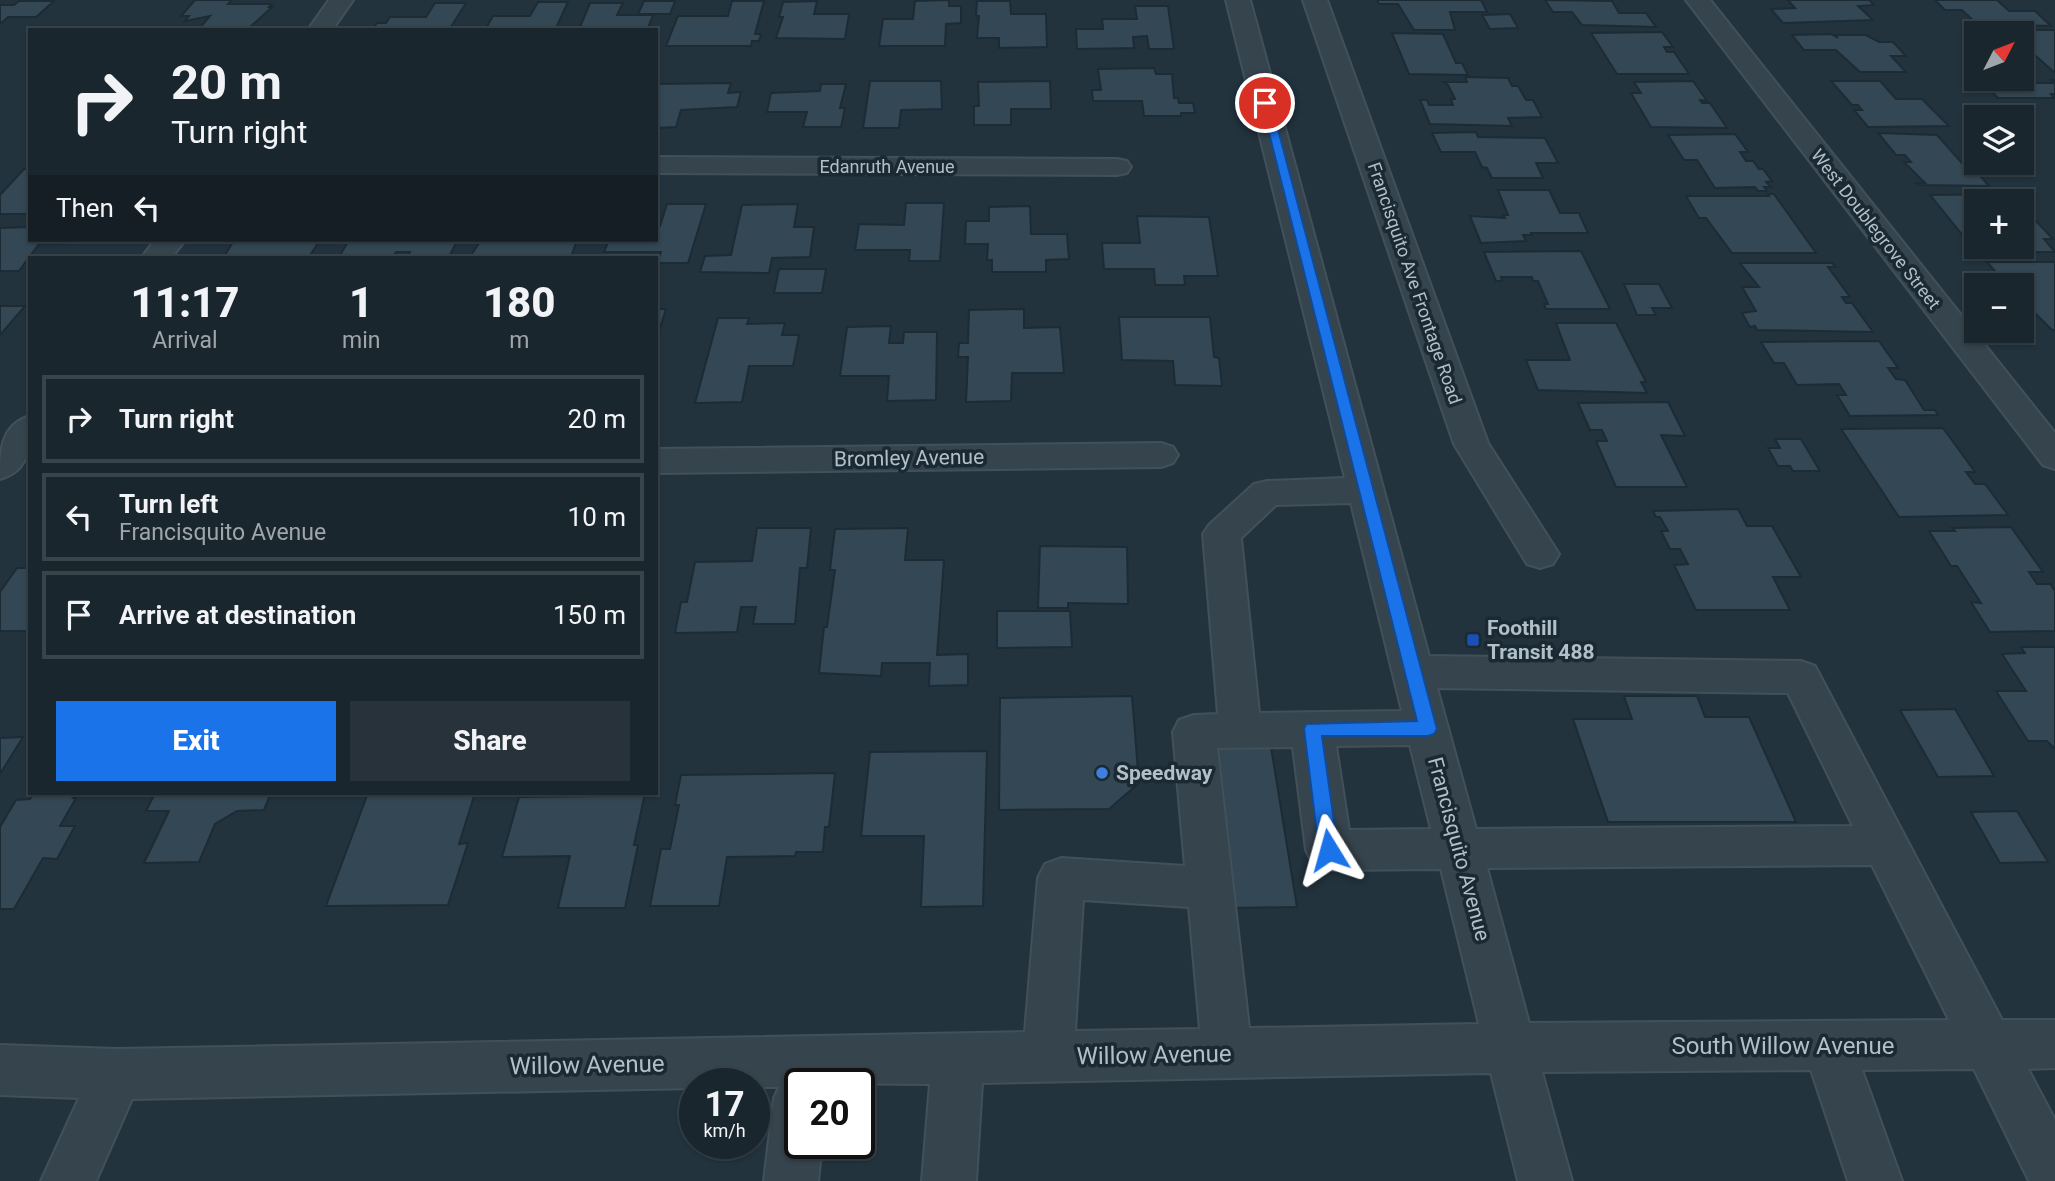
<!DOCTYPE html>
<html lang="en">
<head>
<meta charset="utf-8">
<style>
	body { margin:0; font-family:Roboto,sans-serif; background:#27323a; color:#f1f3f6; height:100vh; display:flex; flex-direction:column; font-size:26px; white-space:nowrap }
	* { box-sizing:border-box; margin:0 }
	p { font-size:23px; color:#9fa5aa }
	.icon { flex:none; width:38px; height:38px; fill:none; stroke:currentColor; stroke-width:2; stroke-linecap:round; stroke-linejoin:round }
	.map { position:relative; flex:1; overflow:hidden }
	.panel { position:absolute; left:28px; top:256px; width:630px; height:539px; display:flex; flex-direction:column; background:#1a262e; border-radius:0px; box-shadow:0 2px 5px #0004,0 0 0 2px #38434a }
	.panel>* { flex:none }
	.guide { position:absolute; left:28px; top:28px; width:630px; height:214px; border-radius:0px; box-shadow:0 2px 5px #0004,0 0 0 2px #38434a; background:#1a262e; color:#f1f3f6; overflow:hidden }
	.needle { width:46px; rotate:48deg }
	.buttons { position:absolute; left:1964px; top:21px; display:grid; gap:14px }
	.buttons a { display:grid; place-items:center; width:70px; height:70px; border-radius:0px; background:#1a262e; box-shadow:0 2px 5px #0004,0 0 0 2px #38434a; font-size:35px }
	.speed { position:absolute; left:679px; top:1068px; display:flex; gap:14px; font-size:35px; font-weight:700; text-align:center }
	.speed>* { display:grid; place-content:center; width:91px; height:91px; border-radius:50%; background:#1a262e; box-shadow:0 2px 5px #0004,0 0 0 2px #38434a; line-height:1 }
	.speed small { font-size:18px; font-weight:400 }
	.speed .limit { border:4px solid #111; border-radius:10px; background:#fff; color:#111 }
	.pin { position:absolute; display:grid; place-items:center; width:60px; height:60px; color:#fff; margin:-30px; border:4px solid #fff; border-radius:50%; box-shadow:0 2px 7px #0007 }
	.me { position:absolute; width:77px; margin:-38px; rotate:352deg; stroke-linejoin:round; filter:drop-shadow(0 0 5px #0008) }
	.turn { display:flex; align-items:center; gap:24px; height:147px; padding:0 28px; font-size:32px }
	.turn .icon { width:91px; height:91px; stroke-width:2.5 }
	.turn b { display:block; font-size:49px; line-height:60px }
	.then { display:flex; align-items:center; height:66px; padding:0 28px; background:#0003; gap:14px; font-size:26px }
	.eta { display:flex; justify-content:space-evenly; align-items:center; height:119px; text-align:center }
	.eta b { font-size:42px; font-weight:800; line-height:49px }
	.button { display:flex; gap:14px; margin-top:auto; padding:14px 28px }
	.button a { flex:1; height:80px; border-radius:0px; background:#1a73e8; color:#fff; font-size:28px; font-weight:800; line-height:80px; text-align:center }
	.button a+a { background:#27323a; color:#f1f3f6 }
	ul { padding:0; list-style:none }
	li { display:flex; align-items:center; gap:21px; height:88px; margin:0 14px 10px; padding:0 14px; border:4px solid #38434a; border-radius:0px }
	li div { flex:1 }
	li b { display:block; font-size:26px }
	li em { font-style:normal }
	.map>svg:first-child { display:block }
</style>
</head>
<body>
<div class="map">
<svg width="2055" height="1181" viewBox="0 0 2055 1181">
	<rect width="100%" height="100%" fill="#22333e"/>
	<g fill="#334854" stroke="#1d2b35" stroke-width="2">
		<path d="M195,0H232L228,4H272L269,7H272L247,30H198L210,16L185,21L189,16H181Z"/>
		<path d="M949,0V6H961V23L946,24L945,46H879L883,19H913L915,1Z"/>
		<path d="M1377,0H1481L1487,12H1450L1455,30H1414L1398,4H1379Z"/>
		<path d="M1545,0L1612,1L1619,13H1646L1656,27L1582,25L1572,12H1553Z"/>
		<path d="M1788,0H1869L1874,5L1858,6L1873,20L1783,23L1771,9L1795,8Z"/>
		<path d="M1935,0H1997L2009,11H2035L2051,26L1977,24L1962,10H1945Z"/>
		<path d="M19,1H54L36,17H8L0,24V5H14Z"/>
		<path d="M644,1H675L670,14H638Z"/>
		<path d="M732,1H764L755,34H761L759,41H752L751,46H666L678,16H728Z"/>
		<path d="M817,1L814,14H849L845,39L776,38L783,17H779L783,2Z"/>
		<path d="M977,1H1010L1011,14H1046L1047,47L999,48V38H977L979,16H976Z"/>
		<path d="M538,2H568L555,30H485L493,16H530Z"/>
		<path d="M435,3H466L449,30H372L377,23H386L390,17H426Z"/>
		<path d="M590,3H623L617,15H653L647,30H574L580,27Z"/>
		<path d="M1135,6H1168L1174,49H1149L1147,36L1133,37L1134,48L1077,49L1076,29H1103L1102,19H1137Z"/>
		<path d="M1510,14L1518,28L1490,29L1482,15Z"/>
		<path d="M2015,30H2055V73L2036,56H2021V33L2008,32H2018Z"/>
		<path d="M1662,32L1673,47H1664L1667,52H1674L1689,74H1617L1591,33Z"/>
		<path d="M1392,33L1443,34L1456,63H1462L1468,75L1409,74Z"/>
		<path d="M1831,34L1838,38L1835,35H1866L1879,42H1893L1906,56H1891L1906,72H1860L1836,50H1804L1792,35Z"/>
		<path d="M1154,68L1156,74H1172L1174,98H1178L1179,103H1193L1195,113H1181V116H1144L1142,101H1093L1092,90H1101L1098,69Z"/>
		<path d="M1465,77L1508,78L1512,86H1518L1526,100H1533L1542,117L1508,118L1512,126L1430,124L1420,100H1427L1429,105H1453L1451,99H1455L1448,85L1444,82H1467Z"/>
		<path d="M2051,80H2055V94H2051L2054,98H1998L1983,83H2055Z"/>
		<path d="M870,81H941L942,109L901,110L899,128H863Z"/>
		<path d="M1050,81L1051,109H1011V125H974V106H979L978,82Z"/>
		<path d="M1693,81L1707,101L1700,100L1702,103H1710L1727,128L1651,127L1631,93H1641L1634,82Z"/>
		<path d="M1831,81H1880L1896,99H1922L1949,126L1868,127L1854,110H1862L1858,105H1852Z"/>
		<path d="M731,83L728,93L741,92L737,107L681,110L676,127L656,128V84Z"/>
		<path d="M821,84H846L840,108H845L841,127H803L807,112H767L771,93L820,91Z"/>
		<path d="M1476,132L1478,137L1545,138L1558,163H1536L1543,178H1492L1487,168L1482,167L1475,152H1441L1432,133Z"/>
		<path d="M1878,133L1937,135L1969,171H1976L1989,186L1918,185L1916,183H1925L1904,162H1911L1905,155H1896Z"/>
		<path d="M1735,134L1748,152H1740L1746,161H1753L1759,169H1763L1772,181L1766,182L1771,187H1764L1767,191H1758L1755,187L1715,188L1697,160H1684L1668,135Z"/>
		<path d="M24,169H30V214H0V195Z"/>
		<path d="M1498,190H1549L1560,213H1579L1588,233H1531L1532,235H1523L1526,241L1481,243L1470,216L1505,218L1503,215H1508Z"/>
		<path d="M1768,194H1774L1816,253H1732L1706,218H1699L1686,196H1769Z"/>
		<path d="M2011,194L2018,201H1976V247H2021V205L2053,239H2044L2055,252H1976L1930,195Z"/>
		<path d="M906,203H944L940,261H909L910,250H855L859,224L904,225Z"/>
		<path d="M667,204H706L688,263H657L661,252H604L609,240H656V226H660Z"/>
		<path d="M798,204L794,227H814L810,257L772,258L769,273L700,272L705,256L731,255L742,205Z"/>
		<path d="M1030,206L1031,234H1067L1069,259L1046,260V272H992V260H987L988,244H965L966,221H989V207Z"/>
		<path d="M1137,216L1209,217L1218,276H1184L1185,285H1155L1154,269H1104L1102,243H1140Z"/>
		<path d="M30,227V240H82L79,243L39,244L19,271H0V228Z"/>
		<path d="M234,240H320L309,257H224Z"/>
		<path d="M349,240H446L444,243H456L449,257H407L410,252H396L393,257H339Z"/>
		<path d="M481,240H577L571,257H470Z"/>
		<path d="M1581,251L1610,309H1546L1544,304H1548L1538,281H1533L1532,277H1501L1502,281H1496L1484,252Z"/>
		<path d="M1987,262H2055V330H2052L2021,299L2029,297L2021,289V285H2007Z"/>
		<path d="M1740,263H1832L1836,267H1828L1850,297H1842L1846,303H1852L1873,332L1757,330L1755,326L1750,327L1742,313L1756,311L1742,287H1759Z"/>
		<path d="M779,269H826L822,293H774Z"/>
		<path d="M1624,284H1659L1672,308H1652L1656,315H1637Z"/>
		<path d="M0,306H25L0,335Z"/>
		<path d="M656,309H666L656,341Z"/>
		<path d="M1024,309V328L1060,327L1064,373H1012L1011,401L966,402L968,357H958L959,343H968L969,310Z"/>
		<path d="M1119,317H1210L1214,357L1219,358L1222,386L1175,385L1173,361L1122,360Z"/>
		<path d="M718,318H749L747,324L785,323L782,335H799L793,366H749L742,402L695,403Z"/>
		<path d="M1556,323H1616L1646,382H1641L1647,393L1538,390L1526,360H1570Z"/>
		<path d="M891,326L889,343H903L904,332H937L936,400L887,401L889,376H840L847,327Z"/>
		<path d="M1879,341L1898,368H1888L1896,379L1905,380L1924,410H1935L1938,415L1850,416L1837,395H1846L1839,384L1797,385L1784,363H1774L1761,342Z"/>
		<path d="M1668,402L1685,436L1661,435L1687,487H1616L1596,441H1607L1602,430H1590L1578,403Z"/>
		<path d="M1943,428L1975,472H1966L1975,484H1985L2008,515L1899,517L1841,429Z"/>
		<path d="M1775,439H1801L1820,471H1793L1790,466H1778L1768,448H1780Z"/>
		<path d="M1738,509L1747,526H1772L1801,577H1773L1790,610H1696L1674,565L1688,564L1680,549H1670L1661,531H1668L1660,517H1656L1653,511Z"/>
		<path d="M2011,527L2043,572H2029L2037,584H2050L2055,591V631L1990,632L1971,602L1981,603L1957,566H1951L1929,531H1955L1952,528Z"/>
		<path d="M757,528H811L807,568H800L795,624H753L756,607H741L737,632L675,633L681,602H687L695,562L752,561Z"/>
		<path d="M908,528L905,560H944L937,655L968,654V685L929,686L930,663H882L881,676L819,673L824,627H827L835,570H830L835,529Z"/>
		<path d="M1040,546L1127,547L1128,604L1068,603V608H1038Z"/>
		<path d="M17,568H30V631H0V592Z"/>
		<path d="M997,611H1070L1072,647L997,648Z"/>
		<path d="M2021,647H2055V749L2047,741H2028L1996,691H2026L2002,654L2025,653Z"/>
		<path d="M1132,696L1139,783L1109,809L999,810L1000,698Z"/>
		<path d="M1624,696H1697L1705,717H1749L1796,822H1608L1573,719H1632Z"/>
		<path d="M1955,709L1994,776L1938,777L1900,710Z"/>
		<path d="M23,737L0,774V738Z"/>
		<path d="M1208,741H1270L1297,907L1228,908Z"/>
		<path d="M987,751L983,906L921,907L924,836H861L870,752Z"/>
		<path d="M835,773L829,827H825L823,852H796L795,856L727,857L719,906H650L661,849H670L679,805H675L681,775Z"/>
		<path d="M34,793H76L73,798H76L60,826H75L57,859L43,858L14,909H0V827L16,800L30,799Z"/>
		<path d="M155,793H271L264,810L237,811L215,824L199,862L144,863L169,811H146Z"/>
		<path d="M368,793H475L459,844L468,843L448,905L326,906Z"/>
		<path d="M601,793H645L634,845H638L625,908H558L570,856L502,857L519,797L600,796Z"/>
		<path d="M2017,811L2048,862L2000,863L1971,812Z"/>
	</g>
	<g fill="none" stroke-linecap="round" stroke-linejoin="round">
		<g stroke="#42505a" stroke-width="4">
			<g id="minor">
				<path d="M329,0H353L332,30H308Z"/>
				<path d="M1226,0H1250L1429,656L1801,661L1815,666L2002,1020H2055V1068L2028,1069L2055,1120V1181H2029L1974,1069L1862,1070L1902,1181H1848L1811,1070L1542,1072L1572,1181H1518L1491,1073L982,1083L976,1181H922L930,1084L800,1083V1143H822L818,1181H764L774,1098L779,1087H754V1083H695V1088L132,1099L96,1181H41L79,1098L0,1095V1045L117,1049L1025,1032L1038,878L1045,864L1061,858L1185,866L1173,732L1179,720L1194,715L1218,714L1203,534L1209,525L1254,484L1267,481L1345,478ZM1351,503L1402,711L1259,713L1241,538L1276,505ZM1437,688L1788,693L1853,826L1476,829ZM1410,745L1431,829L1349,830L1336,746ZM1293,747L1306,850L1313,864L1329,870L1441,869L1479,1024L1249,1028L1217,748ZM1872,865L1949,1020L1529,1023L1487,868ZM1083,900L1189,907L1200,1029L1075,1031Z"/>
				<path d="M1303,0H1327L1488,443L1559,554L1553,564L1540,568L1527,564L1454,444Z"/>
				<path d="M1686,0H1710L2055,433V469L2043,465Z"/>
				<path d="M656,157L1117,159L1127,161L1131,167L1127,173L1117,175L656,173Z"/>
				<path d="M155,240H185L172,257H142Z"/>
				<path d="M30,416C30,443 32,470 0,479C0,452 0,425 30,416Z"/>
				<path d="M1161,443L1173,447L1178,455L1173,463L1161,467L656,473V449Z"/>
			</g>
		</g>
		<use href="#minor" fill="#36444e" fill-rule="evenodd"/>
	</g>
	<path fill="#1a73e8" stroke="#114b97" stroke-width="2" d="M1261,101L1271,103L1437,729L1434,734L1428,736H1322L1338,850L1335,856L1329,859L1322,856L1319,850L1304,729L1306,724L1417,721Z"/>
	<rect fill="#1a4fb4" stroke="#1b2933" stroke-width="2.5" x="1466" y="633" width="14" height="14" rx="3.5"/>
	<circle fill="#3f7fe0" stroke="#1b2933" stroke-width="2.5" cx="1102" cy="773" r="7"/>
	<g text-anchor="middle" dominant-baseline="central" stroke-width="7" stroke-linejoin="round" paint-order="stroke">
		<g font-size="18" fill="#b1bfc9" stroke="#1b2933">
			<text x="887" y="166">Edanruth Avenue</text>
			<text transform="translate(1876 229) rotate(52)">West Doublegrove Street</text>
			<text transform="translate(1415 283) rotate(71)">Francisquito Ave Frontage Road</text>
		</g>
		<g font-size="21" fill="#b1bfc9" stroke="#1b2933">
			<text transform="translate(909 458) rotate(-1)">Bromley Avenue</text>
			<text transform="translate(1459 849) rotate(75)">Francisquito Avenue</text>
		</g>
		<g font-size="21" font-weight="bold" fill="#b1bfc9" stroke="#1b2933" text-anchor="start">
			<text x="1487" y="628">Foothill<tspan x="1487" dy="24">Transit 488</tspan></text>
			<text x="1116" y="773">Speedway</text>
		</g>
		<g font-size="24" fill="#b1bfc9" stroke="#1b2933">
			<text x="1783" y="1046">South Willow Avenue</text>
			<text transform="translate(1154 1055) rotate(-1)">Willow Avenue</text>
			<text transform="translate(587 1065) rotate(-1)">Willow Avenue</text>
		</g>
	</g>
</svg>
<div class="buttons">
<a><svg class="needle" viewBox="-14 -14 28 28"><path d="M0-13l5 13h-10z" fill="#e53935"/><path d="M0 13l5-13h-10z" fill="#9fa5aa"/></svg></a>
<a><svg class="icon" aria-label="layers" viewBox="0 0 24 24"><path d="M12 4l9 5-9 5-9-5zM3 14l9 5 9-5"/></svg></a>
<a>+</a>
<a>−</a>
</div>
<div class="speed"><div>17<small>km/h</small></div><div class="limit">20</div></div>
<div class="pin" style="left:1265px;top:103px;background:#d93025"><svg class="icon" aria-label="arrive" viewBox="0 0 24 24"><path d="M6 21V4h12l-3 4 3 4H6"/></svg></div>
<svg class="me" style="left:1329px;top:850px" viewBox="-20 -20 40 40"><path d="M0-17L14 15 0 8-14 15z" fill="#1a73e8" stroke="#fff" stroke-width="4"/></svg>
<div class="guide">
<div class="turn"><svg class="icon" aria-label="right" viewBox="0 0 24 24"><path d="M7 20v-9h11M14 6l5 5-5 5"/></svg><div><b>20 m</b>Turn right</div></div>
<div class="then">Then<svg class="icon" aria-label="left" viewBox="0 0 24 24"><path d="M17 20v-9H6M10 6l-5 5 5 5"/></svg></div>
</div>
<section class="panel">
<div class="eta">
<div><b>11:17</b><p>Arrival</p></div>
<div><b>1</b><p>min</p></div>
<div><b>180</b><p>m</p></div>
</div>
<ul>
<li><svg class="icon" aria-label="right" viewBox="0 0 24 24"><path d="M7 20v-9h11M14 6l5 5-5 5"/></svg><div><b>Turn right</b></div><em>20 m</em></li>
<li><svg class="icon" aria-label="left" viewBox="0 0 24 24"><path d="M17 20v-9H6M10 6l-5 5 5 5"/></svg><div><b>Turn left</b><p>Francisquito Avenue</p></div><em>10 m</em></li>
<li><svg class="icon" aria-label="arrive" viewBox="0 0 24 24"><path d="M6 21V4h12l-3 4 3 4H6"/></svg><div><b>Arrive at destination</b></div><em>150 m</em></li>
</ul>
<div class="button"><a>Exit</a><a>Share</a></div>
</section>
</div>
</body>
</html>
